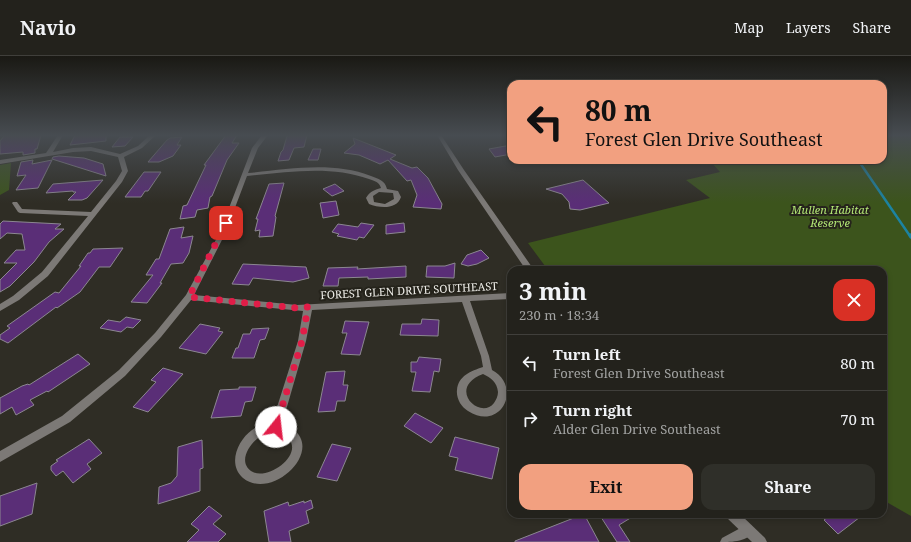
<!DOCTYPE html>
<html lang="en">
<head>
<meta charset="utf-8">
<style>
	body { margin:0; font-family:"Noto Serif",serif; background:#2f2f29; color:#f1f3f6; height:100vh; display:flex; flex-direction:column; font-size:15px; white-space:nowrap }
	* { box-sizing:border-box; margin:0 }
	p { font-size:13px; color:#a3a4a3 }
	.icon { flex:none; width:22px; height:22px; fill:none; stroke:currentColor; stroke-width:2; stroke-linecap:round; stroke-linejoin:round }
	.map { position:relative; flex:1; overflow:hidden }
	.panel { position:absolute; left:507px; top:210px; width:380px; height:252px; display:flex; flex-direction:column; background:#23221c; border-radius:12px; box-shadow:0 2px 6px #0003,0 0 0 1px #403f3b }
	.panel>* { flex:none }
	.top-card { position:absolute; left:507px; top:24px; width:380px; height:84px; border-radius:12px; box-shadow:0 2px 6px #0003,0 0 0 1px #403f3b; background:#f2a080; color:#111; overflow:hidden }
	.pin { position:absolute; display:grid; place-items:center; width:34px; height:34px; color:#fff; margin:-17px; border-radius:8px; box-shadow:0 2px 6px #0006 }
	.me { position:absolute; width:44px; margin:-22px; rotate:16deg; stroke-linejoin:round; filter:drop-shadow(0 0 3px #0008) }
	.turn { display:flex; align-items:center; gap:14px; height:84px; padding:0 12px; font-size:18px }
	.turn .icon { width:52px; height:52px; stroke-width:2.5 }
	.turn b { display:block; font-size:28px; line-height:34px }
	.round { display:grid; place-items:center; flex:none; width:42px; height:42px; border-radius:12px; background:#2f2f29 }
	.overview { display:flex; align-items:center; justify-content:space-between; height:68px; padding:0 12px }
	h1 { font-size:24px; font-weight:700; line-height:30px }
	.primary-button { display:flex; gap:8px; margin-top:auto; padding:8px 12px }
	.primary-button a { flex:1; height:46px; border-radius:12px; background:#f2a080; color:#111; font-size:16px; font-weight:700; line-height:46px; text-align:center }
	.primary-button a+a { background:#2f2f29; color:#f1f3f6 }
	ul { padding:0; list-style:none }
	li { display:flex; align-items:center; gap:12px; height:56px; padding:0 12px; border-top:1px solid #403f3b }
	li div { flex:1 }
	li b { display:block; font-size:15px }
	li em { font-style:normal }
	header { display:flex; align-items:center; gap:24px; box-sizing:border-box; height:56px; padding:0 20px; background:#23221c; border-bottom:1px solid #403f3b }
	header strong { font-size:19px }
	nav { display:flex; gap:22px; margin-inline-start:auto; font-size:14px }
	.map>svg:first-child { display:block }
</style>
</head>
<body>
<header>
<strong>Navio</strong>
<nav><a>Map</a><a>Layers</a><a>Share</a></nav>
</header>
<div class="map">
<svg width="911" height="486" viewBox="0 0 911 486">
	<rect width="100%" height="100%" fill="#2f2d25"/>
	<g fill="#3c541c">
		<path d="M883,79H911V460L883,444V214H548L528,187L710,142L686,124L720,116L711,106L704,104H883Z"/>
		<path d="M11,107L9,134L0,139V109Z"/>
	</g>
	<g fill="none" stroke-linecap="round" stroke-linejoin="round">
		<path stroke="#1c83a1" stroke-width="2.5" d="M858,104L910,180"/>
		<path stroke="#1c83a1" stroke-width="3.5" d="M910,179L911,181"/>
	</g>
	<g fill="#5a2e77" stroke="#8c8791">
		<path d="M5,79H41L37,93H35V97L23,99V96L0,98V85Z"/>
		<path d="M75,79H106V85L70,89Z"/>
		<path d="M226,79H237L232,87H239L227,104L212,140L210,141L208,152L197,154L195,161L180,163L183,150L187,149L206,109H204Z"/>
		<path d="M290,79H307L304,91L294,92L289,104L278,105L281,96L283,94L287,80Z"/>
		<path d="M120,81H133L125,90L112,91Z"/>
		<path d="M182,81L177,89H181L173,100L159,106H148L167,84L170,82Z"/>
		<path d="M353,82L396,99L390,103L412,112L417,111L428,122L442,148L441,153L413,151L417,139L411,124L407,125L388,104L380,108L359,99L344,97L355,88Z"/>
		<path d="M511,89V98L495,101L489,93Z"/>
		<path d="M313,93H321L318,104H308Z"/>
		<path d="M59,100L84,102L103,108L106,120L52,103L53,101Z"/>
		<path d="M33,104L32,108L52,104L38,132L16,134L26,119L17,120L21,106Z"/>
		<path d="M144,116H161L148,135H145L141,141H125Z"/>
		<path d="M103,124L87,142L82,144H68L76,136H73V135L46,137L53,128Z"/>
		<path d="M583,124L609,147L580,154L570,153L569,146L562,138L546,133Z"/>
		<path d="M284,127L275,160L276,161L273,180L259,181L260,174L255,175L258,163H256L269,128Z"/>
		<path d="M335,128L344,135L332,140L323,133Z"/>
		<path d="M336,145L339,159L323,162L320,147Z"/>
		<path d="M3,165L61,168L55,173H64L49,186L34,206L10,230L0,236V224L17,207H4L16,194H25L22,178L7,177L0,183V168Z"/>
		<path d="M361,167L374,169L364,182L359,181L357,184L337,180L339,178L332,176L338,168L358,171Z"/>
		<path d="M404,167L405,176L386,178V169Z"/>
		<path d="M184,171L181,182L193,180L189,197L183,207L171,208L160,227H162L147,247L131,246L153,219H146L156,203H159L170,173Z"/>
		<path d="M123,192L110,211H99L80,236L57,252L56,251L8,287L0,283V279L10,272L7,270L55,236L59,237L81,210H79L88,197H90L93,193Z"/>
		<path d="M481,194L489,202L477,208L468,210L461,208L467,199Z"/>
		<path d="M455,207L454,222L426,221L427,210H445Z"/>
		<path d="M243,208L306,211L309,222L293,226L253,222L249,229L232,228Z"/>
		<path d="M406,210V221L368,223V221L339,222L338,230H323L328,212L358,211L357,213Z"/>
		<path d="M126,261L141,264L133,272L127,271L121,276L100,272L108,264L120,266Z"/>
		<path d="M422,263L439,264L438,280L400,279L402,268H421Z"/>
		<path d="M345,265L369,266L360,299L341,298L347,277H342Z"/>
		<path d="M200,268L220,272L218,275L223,276L206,298L179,292Z"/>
		<path d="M269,272L265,283L260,284L254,302H232L236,292H238L243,278H250L252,273Z"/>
		<path d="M78,298L90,308L48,336L47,335L30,344L34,349L16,359L12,351L0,358V342L22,330L28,328L29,329Z"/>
		<path d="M419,301L441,303L439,316L434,315L430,336L412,335L416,316H411V306H417Z"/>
		<path d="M163,312L183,318L148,356L133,351L156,326L151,324Z"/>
		<path d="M345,315L343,329H348L345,345H337L335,355L318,356L326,316Z"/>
		<path d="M239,331H256L252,345L245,346L241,360L211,362L220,334L239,333Z"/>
		<path d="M415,357L443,372L431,387L404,370Z"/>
		<path d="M455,381L499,392L492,423L455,414L458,402L449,400Z"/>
		<path d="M89,383L102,397L87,408L91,413L73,427L63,415L56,420L51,414V410L58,405L56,404Z"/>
		<path d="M202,384L203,412L200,413V435L158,448L159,431L171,427L177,420L178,391Z"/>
		<path d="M332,388L351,392L337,425L317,421Z"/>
		<path d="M37,427L32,458L0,470V440Z"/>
		<path d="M311,444L313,452L306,455L309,467L289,475L291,486H269L264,455L288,446L289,450L304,445V447Z"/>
		<path d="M209,450L222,460L213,468L226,478L218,486H187L199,474L191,468Z"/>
		<path d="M584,458L599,486H515V485Z"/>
		<path d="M599,458H637L619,469L630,486H617Z"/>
		<path d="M832,458H864L838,478L824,464Z"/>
	</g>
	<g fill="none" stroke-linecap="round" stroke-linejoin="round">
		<g fill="#7c7976" fill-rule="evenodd">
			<path d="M58,79H63L53,96L73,92L91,91L120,98L138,90L150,79H156L142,92L124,101L128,115L122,126L48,220L19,244L0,255V248L13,240L42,216L88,160L20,157L18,156L12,147L13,146H17L22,153L91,156L116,125L122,115L118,101L91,95L73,96L0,108V104L46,97Z"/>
			<path d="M262,79H268L258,92L248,117C288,113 333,105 371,120C378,123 385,124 387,133L398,135L401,141C397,154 379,152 369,148L366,142C369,136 374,134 381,132C379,126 375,125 369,123C331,109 287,116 247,120L225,178L194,239L297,249L511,237V243L470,245L489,300L492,314C523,331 501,376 468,355C461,351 456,342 457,334C458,320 471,315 483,311L481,300L462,246L312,254L306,285L282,368C285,370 290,370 293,373C324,396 271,445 243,422C227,408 238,384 252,374C258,370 265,368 272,367L298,285L303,255L191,244L161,281L125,320L70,366L0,406V395L62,360L119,314L155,277L186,239L219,178L252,92ZM379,136L393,137L394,143L385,148L374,146L373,140ZM483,318C491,322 497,326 498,336C498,340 496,344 494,347C480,365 446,332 483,318ZM276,375C317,389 269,428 251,415C237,405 251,386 261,380C266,377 271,376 276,375Z"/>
			<path d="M748,468L752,470L754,474C749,486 732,486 720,486L722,482Z"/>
		</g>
		<g fill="#7c7976" fill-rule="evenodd">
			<path d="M437,79H441L464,114L534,214H526L458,114Z"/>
			<path d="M725,458H740L765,482L767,486H752L727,462Z"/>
		</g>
	</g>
	<linearGradient id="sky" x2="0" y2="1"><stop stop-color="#1a1914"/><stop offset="0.54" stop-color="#474c51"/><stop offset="1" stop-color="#474c51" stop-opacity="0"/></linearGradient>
	<rect width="911" height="147" fill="url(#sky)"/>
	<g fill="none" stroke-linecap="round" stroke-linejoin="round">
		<path stroke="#e11d48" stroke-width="7" stroke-dasharray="0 12.6" d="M226,167L189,241L297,252L308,251L302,285L276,371"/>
	</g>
	<g text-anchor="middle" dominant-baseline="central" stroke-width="4" stroke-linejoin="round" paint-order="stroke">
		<g font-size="11" font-style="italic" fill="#b3e775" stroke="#25231b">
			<text x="830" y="153">Mullen Habitat<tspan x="830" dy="13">Reserve</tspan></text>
		</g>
		<g font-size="11" fill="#eeede8" stroke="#25231b">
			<text transform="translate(409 234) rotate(-3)">FOREST GLEN DRIVE SOUTHEAST</text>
		</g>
	</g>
</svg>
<div class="pin" style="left:226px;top:167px;background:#d93025"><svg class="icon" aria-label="arrive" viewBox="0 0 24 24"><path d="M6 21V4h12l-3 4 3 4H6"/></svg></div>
<svg class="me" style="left:276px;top:371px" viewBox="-20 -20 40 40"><circle r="19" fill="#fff"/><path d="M0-13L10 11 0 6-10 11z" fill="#e11d48"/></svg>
<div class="top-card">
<div class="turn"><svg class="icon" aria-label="left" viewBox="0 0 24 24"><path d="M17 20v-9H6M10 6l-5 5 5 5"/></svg><div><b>80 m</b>Forest Glen Drive Southeast</div></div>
</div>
<section class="panel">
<div class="overview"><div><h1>3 min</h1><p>230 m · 18:34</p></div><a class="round" style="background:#d93025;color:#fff"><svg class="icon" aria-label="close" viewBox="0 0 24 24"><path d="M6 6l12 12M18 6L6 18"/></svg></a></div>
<ul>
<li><svg class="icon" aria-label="left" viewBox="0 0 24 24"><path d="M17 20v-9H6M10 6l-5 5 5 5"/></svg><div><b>Turn left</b><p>Forest Glen Drive Southeast</p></div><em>80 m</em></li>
<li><svg class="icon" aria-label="right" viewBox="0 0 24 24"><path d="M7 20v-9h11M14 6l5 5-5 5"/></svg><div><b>Turn right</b><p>Alder Glen Drive Southeast</p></div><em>70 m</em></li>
</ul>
<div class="primary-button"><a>Exit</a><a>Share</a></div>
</section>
</div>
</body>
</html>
